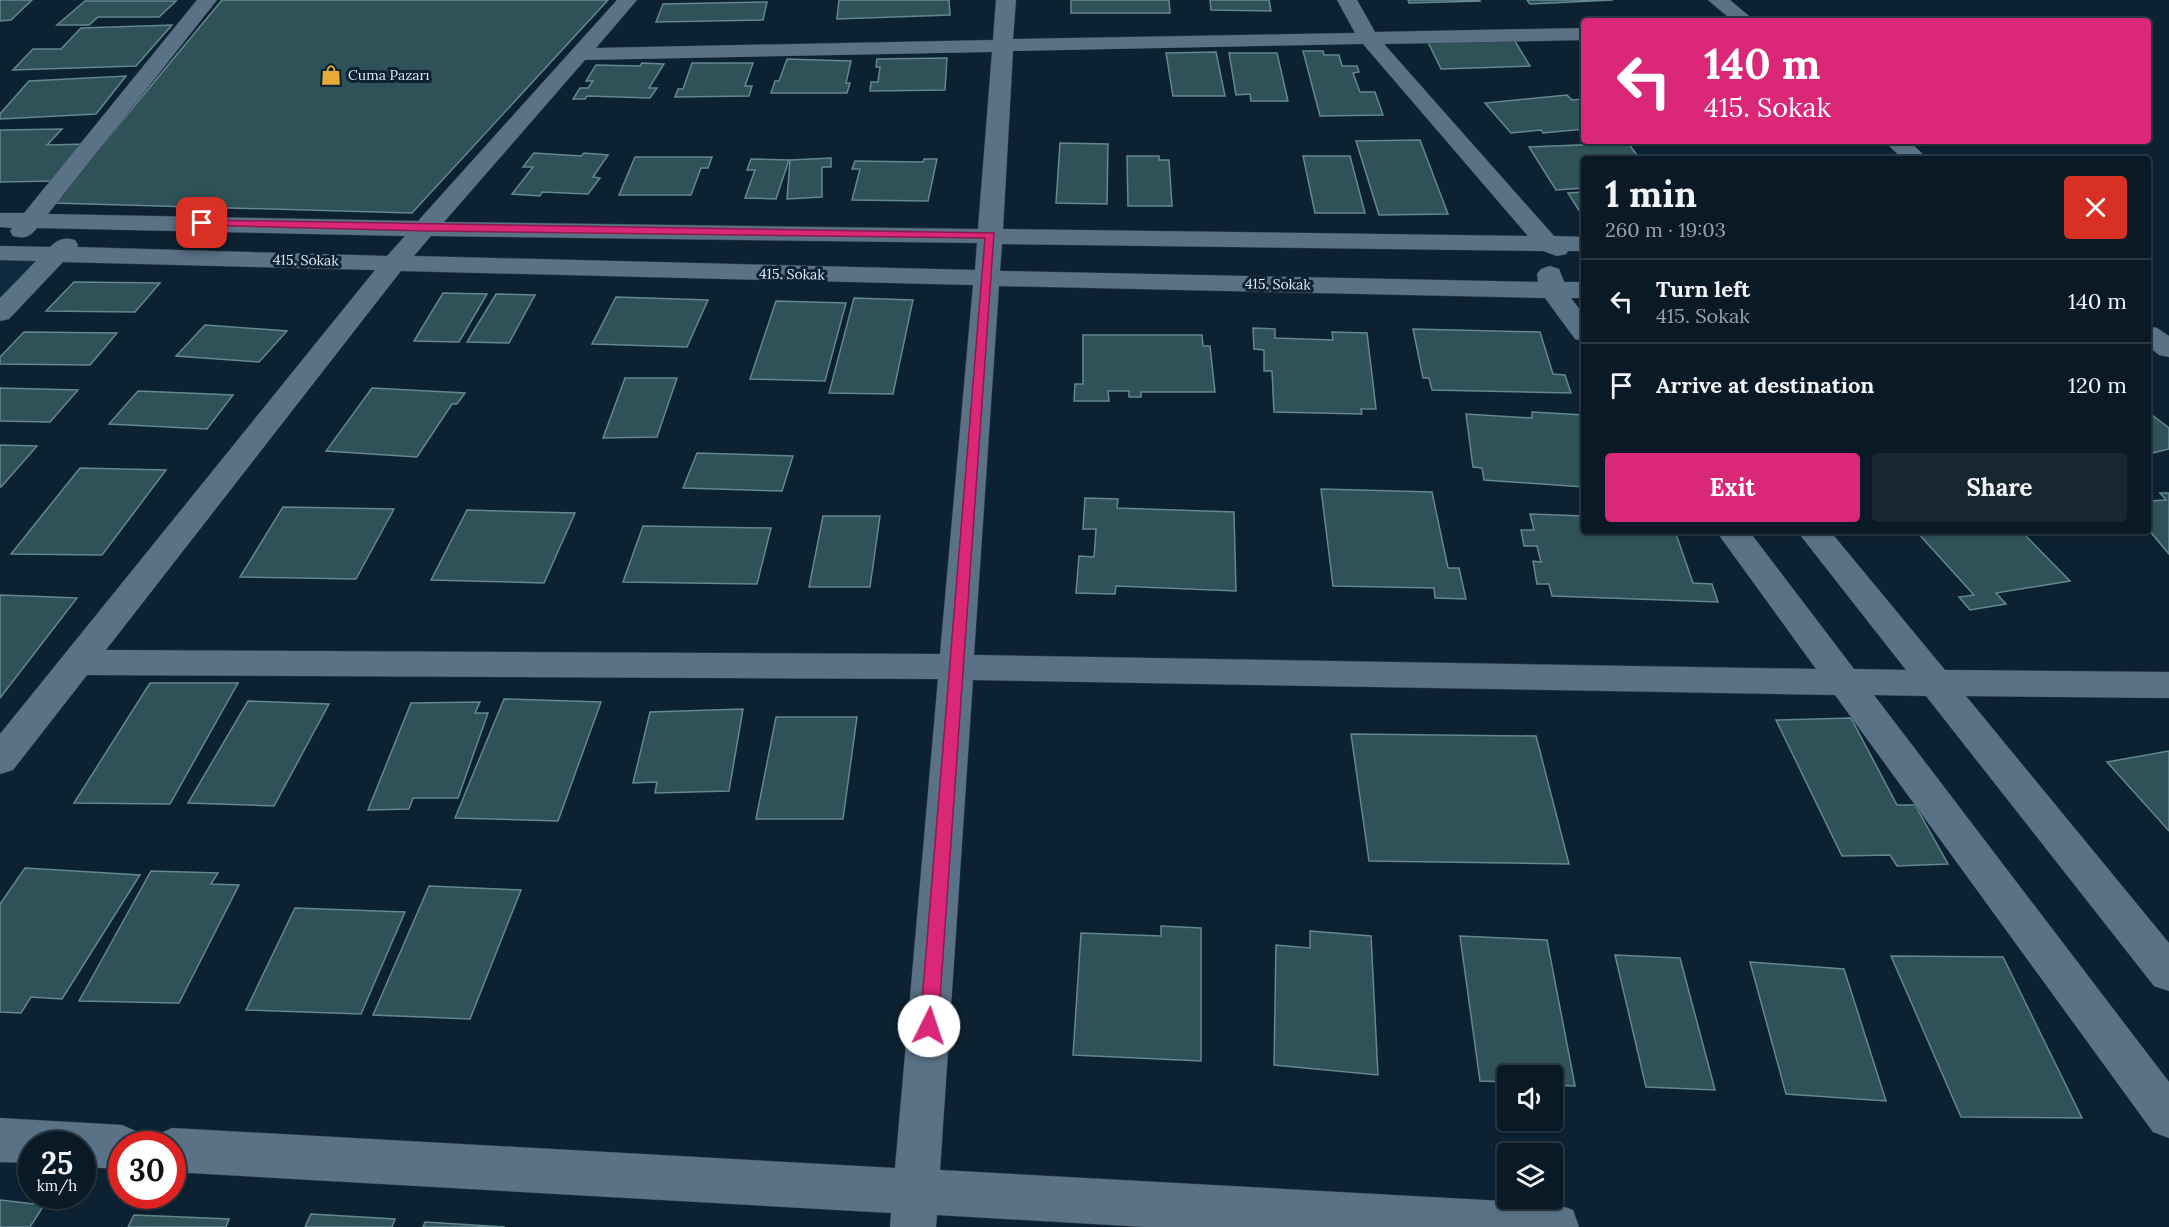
<!DOCTYPE html>
<html lang="en">
<head>
<meta charset="utf-8">
<style>
	body { margin:0; font-family:Lora,serif; background:#172732; color:#f1f3f6; height:100vh; display:flex; flex-direction:column; font-size:22px; white-space:nowrap }
	* { box-sizing:border-box; margin:0 }
	p { font-size:20px; color:#99a1a7 }
	.icon { flex:none; width:33px; height:33px; fill:none; stroke:currentColor; stroke-width:2; stroke-linecap:round; stroke-linejoin:round }
	.map { position:relative; flex:1; overflow:hidden }
	.details { position:absolute; left:1581px; top:156px; width:570px; height:378px; display:flex; flex-direction:column; background:#091a26; border-radius:6px; box-shadow:0 2px 4px #0004,0 0 0 2px #293843 }
	.details>* { flex:none }
	.banner { position:absolute; left:1581px; top:18px; width:570px; height:126px; border-radius:6px; box-shadow:0 2px 4px #0004,0 0 0 2px #293843; background:#db2777; color:#fff; overflow:hidden }
	.fabs { position:absolute; left:1497px; top:1065px; display:grid; gap:12px }
	.fabs a { display:grid; place-items:center; width:66px; height:66px; border-radius:6px; background:#091a26; box-shadow:0 2px 4px #0004,0 0 0 2px #293843; font-size:30px }
	.speed { position:absolute; left:18px; top:1131px; display:flex; gap:12px; font-size:30px; font-weight:700; text-align:center }
	.speed>* { display:grid; place-content:center; width:78px; height:78px; border-radius:50%; background:#091a26; box-shadow:0 2px 4px #0004,0 0 0 2px #293843; line-height:1 }
	.speed small { font-size:15px; font-weight:400 }
	.speed .limit { border:9px solid #d22; background:#fff; color:#111 }
	.pin { position:absolute; display:grid; place-items:center; width:51px; height:51px; color:#fff; margin:-26px; border-radius:12px; box-shadow:0 3px 9px #0006 }
	.me { position:absolute; width:66px; margin:-33px; rotate:4deg; stroke-linejoin:round; filter:drop-shadow(0 0 4px #0008) }
	.turn { display:flex; align-items:center; gap:21px; height:126px; padding:0 24px; font-size:27px }
	.turn .icon { width:78px; height:78px; stroke-width:2.5 }
	.turn b { display:block; font-size:42px; line-height:51px }
	.round { display:grid; place-items:center; flex:none; width:63px; height:63px; border-radius:6px; background:#172732 }
	.overview { display:flex; align-items:center; justify-content:space-between; height:102px; padding:0 24px }
	h1 { font-size:36px; font-weight:800; line-height:45px }
	.button { display:flex; gap:12px; margin-top:auto; padding:12px 24px }
	.button a { flex:1; height:69px; border-radius:6px; background:#db2777; color:#fff; font-size:24px; font-weight:800; line-height:69px; text-align:center }
	.button a+a { background:#172732; color:#f1f3f6 }
	ul { padding:0; list-style:none }
	li { display:flex; align-items:center; gap:18px; height:84px; padding:0 24px; border-top:2px solid #293843 }
	li div { flex:1 }
	li b { display:block; font-size:22px }
	li em { font-style:normal }
	.map>svg:first-child { display:block }
</style>
</head>
<body>
<div class="map">
<svg width="2169" height="1227" viewBox="0 0 2169 1227">
	<rect width="100%" height="100%" fill="#0c2232"/>
	<path fill="#0d2a3f" d="M0,252L58,254L0,313Z"/>
	<g fill="#2e5258" stroke="#63888e" stroke-width="1.5">
		<path d="M0,0H32L11,20L0,21Z"/>
		<path d="M222,0H608L412,213L54,203Z"/>
		<path d="M839,0H949L950,15L837,19Z"/>
		<path d="M1071,0H1169L1170,13H1071Z"/>
		<path d="M1210,0H1269L1271,11L1211,10Z"/>
		<path d="M1408,0H1479L1480,1L1409,3Z"/>
		<path d="M1527,0H1613L1530,4Z"/>
		<path d="M85,1H176L159,17H98L89,25H57Z"/>
		<path d="M767,2L763,20L656,22L663,4Z"/>
		<path d="M172,25L136,66L13,70L33,49H61L81,28Z"/>
		<path d="M1513,38L1530,66L1441,69L1427,40Z"/>
		<path d="M1303,51H1323L1324,55H1339L1342,66H1357L1359,72L1353,73L1360,92H1375L1383,115L1320,116Z"/>
		<path d="M1216,52L1225,96H1173L1166,53Z"/>
		<path d="M1229,53H1277L1288,101H1251L1250,94L1236,95Z"/>
		<path d="M947,58L945,90L870,91L871,82H878L880,67H876L877,59Z"/>
		<path d="M787,59L851,61L846,83H850L847,93H771L775,81H779Z"/>
		<path d="M642,63L664,64L649,88H657L650,98L587,96L585,99H573L580,88H588L593,81H586L596,65L640,66Z"/>
		<path d="M692,63H753L745,86H752L749,96L675,97L678,89H683Z"/>
		<path d="M126,76L96,114L0,119V114L29,81Z"/>
		<path d="M1567,95L1572,100L1584,99V129L1543,133L1541,130L1511,133L1485,103Z"/>
		<path d="M62,129L47,145L87,144L53,181L0,182V130Z"/>
		<path d="M1420,140L1448,214L1379,215L1356,141Z"/>
		<path d="M1699,141H1746L1703,145Z"/>
		<path d="M1060,143L1108,144L1107,204L1056,203Z"/>
		<path d="M1628,143L1640,159H1584V188L1556,190L1529,147Z"/>
		<path d="M534,153L581,156L584,153L608,155L593,177L600,178L588,194L542,192L540,196L512,194L533,167H523Z"/>
		<path d="M1127,156H1159V160H1169L1172,206H1128Z"/>
		<path d="M1303,156H1350L1365,213H1315Z"/>
		<path d="M635,157H712L708,168H701L691,195H619Z"/>
		<path d="M831,158V167H822V197L787,199L790,160Z"/>
		<path d="M751,159L789,160L776,199L745,198L755,170H747Z"/>
		<path d="M924,159H937L928,201L852,200L860,169H852L855,161L923,162Z"/>
		<path d="M1584,192V211L1580,212L1568,193Z"/>
		<path d="M74,282L160,283L135,312L46,311Z"/>
		<path d="M443,293L487,294L459,342L414,341Z"/>
		<path d="M496,294L535,295L509,343L467,342Z"/>
		<path d="M616,297L708,300L687,347L592,344Z"/>
		<path d="M854,298L913,300L893,394L829,393Z"/>
		<path d="M776,301L846,303L825,381L750,379Z"/>
		<path d="M205,325L287,331L259,362L176,356Z"/>
		<path d="M1253,328L1275,329V338L1333,340L1332,332L1367,333L1376,409H1361L1362,414L1274,412L1272,371H1264V350L1254,349Z"/>
		<path d="M1413,329L1540,332L1553,374L1565,375L1571,393L1432,390L1429,378H1423Z"/>
		<path d="M24,332L117,333L90,365L0,364V357Z"/>
		<path d="M1083,335H1202L1203,346H1210L1215,392H1141V397H1129V391H1108L1109,401H1074L1075,384H1083Z"/>
		<path d="M625,378H677L657,437L603,438Z"/>
		<path d="M0,388L78,390L50,422L0,421Z"/>
		<path d="M372,388L465,393L457,404H452L417,457L326,451Z"/>
		<path d="M138,391L233,395L207,429L109,424Z"/>
		<path d="M1532,412L1584,415V487L1484,480L1482,468L1473,467L1466,414L1532,418Z"/>
		<path d="M2148,412L2169,428V449L2148,454Z"/>
		<path d="M0,445L37,446L1,487H0Z"/>
		<path d="M697,453L793,456L782,491L683,488Z"/>
		<path d="M80,468L166,470L102,555L11,554Z"/>
		<path d="M1321,489L1432,492L1448,568H1459L1466,599L1435,598L1434,588L1333,586Z"/>
		<path d="M2160,493H2169V554L2148,529V501L2166,500Z"/>
		<path d="M1085,498L1118,499L1117,508L1234,512L1236,591L1116,586L1115,594L1076,593L1079,556L1094,557L1096,529H1083Z"/>
		<path d="M283,507L394,509L356,579L240,577Z"/>
		<path d="M467,510L575,513L544,583L431,580Z"/>
		<path d="M1530,514L1584,516V531H1675L1693,583L1712,584L1718,602L1552,596L1549,584H1537L1533,561L1541,562L1537,546H1524L1521,530H1534Z"/>
		<path d="M823,516H880L870,587H809Z"/>
		<path d="M643,526L771,528L757,584L623,582Z"/>
		<path d="M1916,531H2021L2070,581L1996,593L2006,604L1970,610L1959,597L1974,595Z"/>
		<path d="M0,595L77,598L0,698Z"/>
		<path d="M150,683H238L170,804L74,803Z"/>
		<path d="M504,699L601,702L558,821L455,818Z"/>
		<path d="M248,701L329,704L274,806L188,803Z"/>
		<path d="M480,702L475,713H488L458,798H413L409,809L368,810L411,703Z"/>
		<path d="M743,709L729,791L655,793L657,782L633,783L650,712Z"/>
		<path d="M776,717H857L843,819H756Z"/>
		<path d="M1851,718L1897,805H1915L1948,864L1897,866L1890,855L1842,856L1776,720Z"/>
		<path d="M1351,734L1536,736L1569,864L1369,861Z"/>
		<path d="M2169,751V831L2107,762Z"/>
		<path d="M25,868L140,875L62,999L31,997L21,1013L0,1012V904Z"/>
		<path d="M151,871L218,873L211,884L239,885L179,1003L79,1001Z"/>
		<path d="M429,886L521,890L470,1019L373,1015Z"/>
		<path d="M295,908L405,912L361,1014L246,1010Z"/>
		<path d="M1161,926L1201,928V1061L1073,1055L1081,933L1161,936Z"/>
		<path d="M1310,931L1371,936L1378,1075L1274,1065L1276,945L1310,948Z"/>
		<path d="M1460,936L1547,940L1575,1086L1552,1085V1076H1508V1082L1480,1081Z"/>
		<path d="M1615,955L1680,958L1715,1090L1646,1087Z"/>
		<path d="M1891,956L2003,957L2082,1118L1961,1117Z"/>
		<path d="M1750,962L1844,969L1886,1101L1786,1094Z"/>
		<path d="M0,1200L44,1205L30,1227H0Z"/>
		<path d="M311,1214L395,1219L392,1227H305Z"/>
		<path d="M134,1215L229,1219L226,1227H128Z"/>
		<path d="M425,1222L505,1227H423Z"/>
	</g>
	<g fill="none" stroke-linecap="round" stroke-linejoin="round">
		<g stroke="#313d4b" stroke-width="1">
			<g id="street">
				<path d="M197,0H217L48,214L418,221L617,0H637L596,48L993,40L996,0H1016L1013,39L1355,33L1337,0H1357L1375,32L1584,28V40L1384,44L1554,236L1584,237V251H1568L1566,254L1557,256L1543,251L1002,244L1000,271L1538,282L1537,274L1541,269L1550,266L1559,269L1564,282H1584V298H1571L1584,315V341L1575,339L1545,298L999,286L974,655L1816,669L1716,531H1749L1854,669L1906,670L1797,531H1830L1945,670L2169,672V698L1966,696L2169,943V991L2154,986L1926,696L1874,695L2169,1082V1138L2153,1132L1835,695L973,680L940,1170L1556,1204L1573,1210L1579,1227H1145L937,1215L936,1227H890L891,1213L172,1172V1144H152L156,1135L172,1128L895,1168L938,679L87,675L13,770L0,774V734L375,270L63,262L9,319L0,321V298L36,261L0,260V246L50,247C58,239 64,237 75,240L78,245L77,247L387,256L405,236L37,228C30,237 25,239 13,236L10,231L12,228L0,227V213H24ZM1363,44L1528,236L1003,229L1013,51ZM992,52L978,229L444,222L585,60ZM431,236L977,243L975,270L414,256ZM401,271L973,285L940,654L106,650Z"/>
				<path d="M1708,0H1730L1755,21H1733Z"/>
				<path d="M1884,141H1909L1928,159H1903Z"/>
				<path d="M2148,326L2157,328L2169,336V357L2159,355L2148,346Z"/>
				<path d="M0,1118L122,1125L138,1132L143,1144H122V1169L82,1167V1144H32V1163L0,1162Z"/>
			</g>
		</g>
		<use href="#street" fill="#5a7286" fill-rule="evenodd"/>
	</g>
	<path fill="#db2777" stroke="#8e194d" stroke-width="1.5" d="M202,220L994,233L938,1026L935,1031L929,1033L923,1031L920,1026L985,238L427,231L198,225L197,223Z"/>
	<defs>
		<g id="shop-bare" transform="scale(1.62)"><path d="M-5-2.5h2.3a2.7 3.5 0 0 1 5.4 0H5L5.5 6h-11ZM-1.5-2.5h3a1.5 2.3 0 0 0-3 0Z" fill="#eaaa39" stroke="#0c2232" stroke-width="2.5" paint-order="stroke"/></g>
	</defs>
	<g fill-rule="evenodd">
		<use href="#shop-bare" x="331" y="75"/>
	</g>
	<g text-anchor="middle" dominant-baseline="central" stroke-width="6" stroke-linejoin="round" paint-order="stroke">
		<g font-size="14" fill="#dfedf8" stroke="#0c2232" text-anchor="start">
			<text x="348" y="75">Cuma Pazarı</text>
		</g>
		<g font-size="14" fill="#dfedf8" stroke="#0c2232">
			<text transform="translate(306 260) rotate(1)">415. Sokak</text>
			<text transform="translate(792 274) rotate(1)">415. Sokak</text>
			<text transform="translate(1278 284) rotate(1)">415. Sokak</text>
		</g>
	</g>
</svg>
<div class="fabs">
<a><svg class="icon" aria-label="sound" viewBox="0 0 24 24"><path d="M4 9h4l5-4v14l-5-4H4zM17 9q2 3 0 6"/></svg></a>
<a><svg class="icon" aria-label="layers" viewBox="0 0 24 24"><path d="M12 4l9 5-9 5-9-5zM3 14l9 5 9-5"/></svg></a>
</div>
<div class="speed"><div>25<small>km/h</small></div><div class="limit">30</div></div>
<div class="pin" style="left:202px;top:223px;background:#d93025"><svg class="icon" aria-label="arrive" viewBox="0 0 24 24"><path d="M6 21V4h12l-3 4 3 4H6"/></svg></div>
<svg class="me" style="left:929px;top:1026px" viewBox="-20 -20 40 40"><circle r="19" fill="#fff"/><path d="M0-13L10 11 0 6-10 11z" fill="#db2777"/></svg>
<div class="banner">
<div class="turn"><svg class="icon" aria-label="left" viewBox="0 0 24 24"><path d="M17 20v-9H6M10 6l-5 5 5 5"/></svg><div><b>140 m</b>415. Sokak</div></div>
</div>
<section class="details">
<div class="overview"><div><h1>1 min</h1><p>260 m · 19:03</p></div><a class="round" style="background:#d93025;color:#fff"><svg class="icon" aria-label="close" viewBox="0 0 24 24"><path d="M6 6l12 12M18 6L6 18"/></svg></a></div>
<ul>
<li><svg class="icon" aria-label="left" viewBox="0 0 24 24"><path d="M17 20v-9H6M10 6l-5 5 5 5"/></svg><div><b>Turn left</b><p>415. Sokak</p></div><em>140 m</em></li>
<li><svg class="icon" aria-label="arrive" viewBox="0 0 24 24"><path d="M6 21V4h12l-3 4 3 4H6"/></svg><div><b>Arrive at destination</b></div><em>120 m</em></li>
</ul>
<div class="button"><a>Exit</a><a>Share</a></div>
</section>
</div>
</body>
</html>
